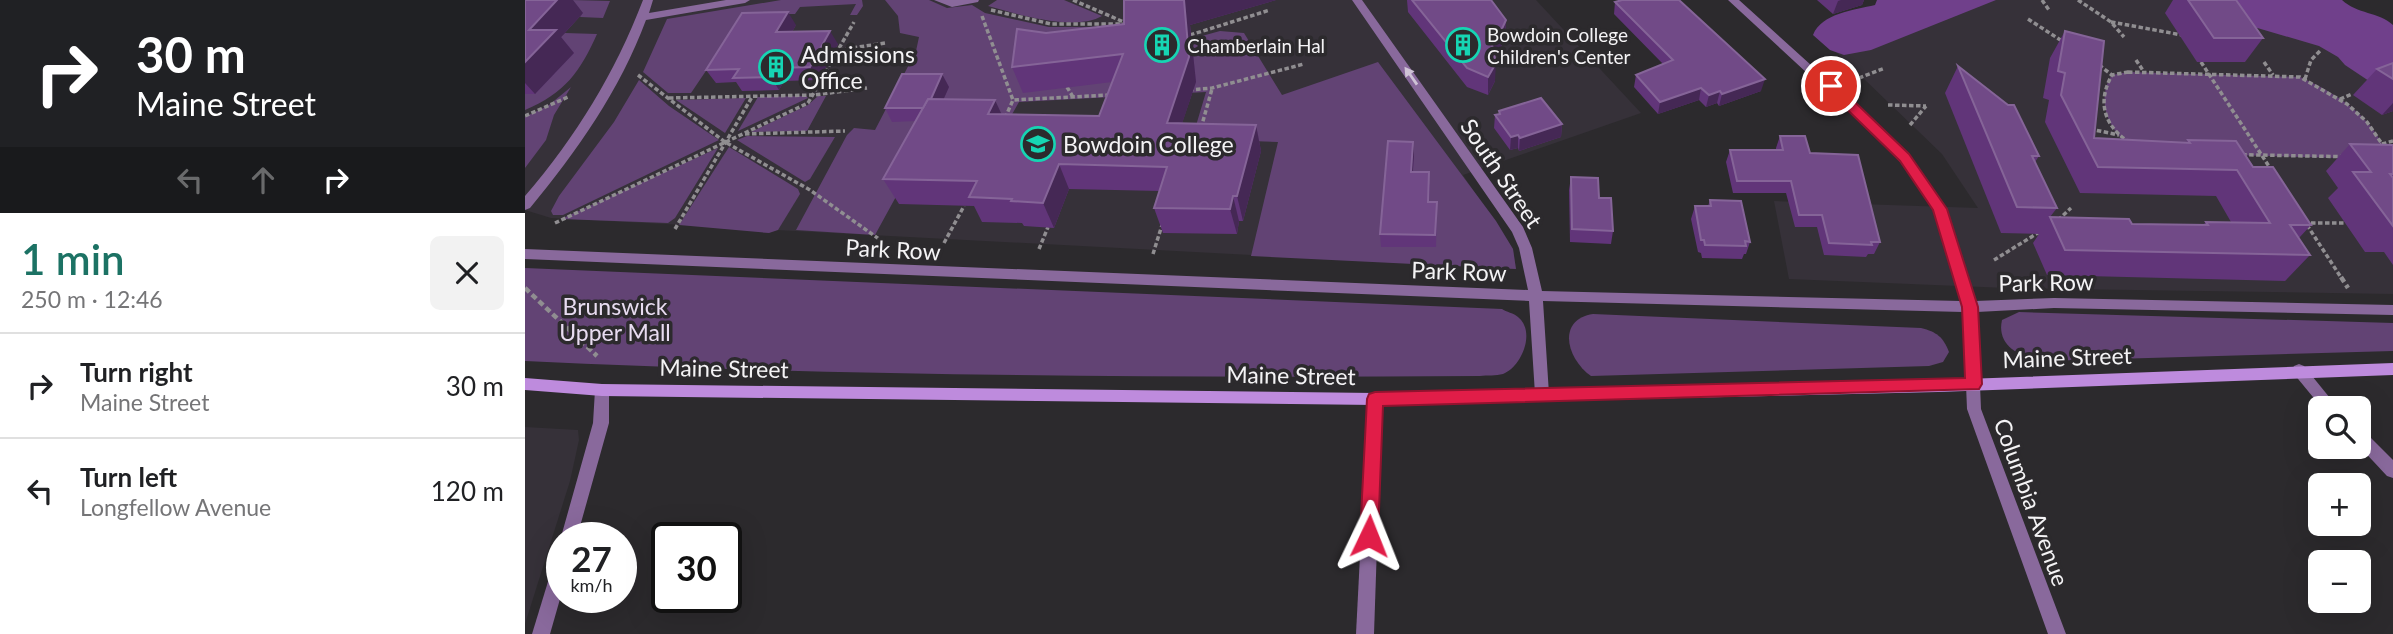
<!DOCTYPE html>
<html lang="en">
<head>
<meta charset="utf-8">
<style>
	body { margin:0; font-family:Lato,sans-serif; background:#f2f2f2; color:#202124; height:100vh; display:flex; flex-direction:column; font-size:26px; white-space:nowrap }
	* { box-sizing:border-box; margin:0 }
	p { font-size:23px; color:#757577 }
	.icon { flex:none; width:38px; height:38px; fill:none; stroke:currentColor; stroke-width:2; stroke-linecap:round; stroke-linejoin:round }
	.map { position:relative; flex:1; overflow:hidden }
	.side { display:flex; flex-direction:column; background:#fff; width:525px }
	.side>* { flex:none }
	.top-card { background:#202124; color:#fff; overflow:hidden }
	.buttons { position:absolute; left:1783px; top:396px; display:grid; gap:14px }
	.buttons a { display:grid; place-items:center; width:63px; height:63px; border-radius:10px; background:#fff; box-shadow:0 7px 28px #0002; font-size:35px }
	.speed { position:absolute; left:21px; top:522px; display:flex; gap:14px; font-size:35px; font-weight:700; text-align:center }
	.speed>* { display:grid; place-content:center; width:91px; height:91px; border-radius:50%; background:#fff; box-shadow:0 7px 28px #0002; line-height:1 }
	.speed small { font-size:18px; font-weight:400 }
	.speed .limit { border:4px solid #111; border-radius:10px; background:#fff; color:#111 }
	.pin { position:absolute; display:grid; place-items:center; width:60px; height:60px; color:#fff; margin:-30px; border:4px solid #fff; border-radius:50%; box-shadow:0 2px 7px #0007 }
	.me { position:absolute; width:77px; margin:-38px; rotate:2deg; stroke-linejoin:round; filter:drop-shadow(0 0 5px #0008) }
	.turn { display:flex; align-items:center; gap:24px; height:147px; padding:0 21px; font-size:32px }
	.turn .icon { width:91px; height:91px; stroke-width:2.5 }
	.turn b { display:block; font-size:49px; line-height:60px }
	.lanes { display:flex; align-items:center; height:66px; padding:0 21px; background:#0003; justify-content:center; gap:35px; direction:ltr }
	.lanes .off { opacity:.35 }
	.round { display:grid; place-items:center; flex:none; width:74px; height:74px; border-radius:10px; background:#f2f2f2 }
	.summary { display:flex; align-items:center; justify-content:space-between; height:119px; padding:0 21px }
	h1 { font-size:42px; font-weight:600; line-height:52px; color:#1c7264 }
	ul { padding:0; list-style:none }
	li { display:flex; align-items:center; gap:21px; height:105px; padding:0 21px; border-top:2px solid #e0e0e0 }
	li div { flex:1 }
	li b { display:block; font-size:26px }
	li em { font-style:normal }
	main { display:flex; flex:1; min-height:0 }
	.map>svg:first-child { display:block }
</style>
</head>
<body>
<main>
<section class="side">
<div class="top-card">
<div class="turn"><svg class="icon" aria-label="right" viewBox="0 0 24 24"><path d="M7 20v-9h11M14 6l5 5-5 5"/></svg><div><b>30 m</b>Maine Street</div></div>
<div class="lanes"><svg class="icon off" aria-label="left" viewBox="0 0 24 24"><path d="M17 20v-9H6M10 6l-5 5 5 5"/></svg><svg class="icon off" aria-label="ahead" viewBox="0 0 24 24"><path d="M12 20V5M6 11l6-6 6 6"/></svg><svg class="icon" aria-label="right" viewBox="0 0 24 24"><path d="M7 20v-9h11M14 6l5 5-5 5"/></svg></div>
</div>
<div class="summary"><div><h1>1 min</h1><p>250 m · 12:46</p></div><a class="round"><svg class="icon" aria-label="close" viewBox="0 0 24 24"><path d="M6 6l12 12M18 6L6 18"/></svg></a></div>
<ul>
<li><svg class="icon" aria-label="right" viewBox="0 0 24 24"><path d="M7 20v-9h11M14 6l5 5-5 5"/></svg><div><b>Turn right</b><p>Maine Street</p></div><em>30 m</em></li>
<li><svg class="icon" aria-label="left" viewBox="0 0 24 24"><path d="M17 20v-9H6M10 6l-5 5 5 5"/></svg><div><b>Turn left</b><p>Longfellow Avenue</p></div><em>120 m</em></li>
</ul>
</section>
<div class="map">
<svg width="1868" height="634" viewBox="0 0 1868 634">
	<rect width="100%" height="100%" fill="#2c2a2d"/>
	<g fill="#363139">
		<path d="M0,0H1011L1116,113L938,175L988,249L991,269L26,218L0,210Z"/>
		<path d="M1457,0H1744L1868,77V294L1482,288L1264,279L1249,201L1453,208L1417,154L1311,52Z"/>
		<path d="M0,427L53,430L54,440L45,481L0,624Z"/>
	</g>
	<g fill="#624374">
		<path d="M46,0L85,1L78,18L55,17L57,14Z"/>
		<path d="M256,0H337L338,6L332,15H325L331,4L275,7L270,14H253L191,56L166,93H143L118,72L142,19Z"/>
		<path d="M360,0H404L422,8L447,5L460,13L524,27H573L666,39L695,31L719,33L757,95L853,62L971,221L988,249L991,269L726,256L753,142L667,139L681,92L494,102L485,118H414L350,235L271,230L322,135L329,128L350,130L391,51L394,37L375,33L373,16Z"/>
		<path d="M472,0H539L577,16C550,32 492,14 463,6Z"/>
		<path d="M40,33L72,34C55,72 40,93 0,110V94H10L21,52Z"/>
		<path d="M1603,72L1775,77C1807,91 1842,113 1857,144L1851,152L1816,158L1628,153C1619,150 1609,148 1602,143C1581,127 1572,97 1587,75Z"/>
		<path d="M114,80L144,106L194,140L38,215H28L26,211L34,196L89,122Z"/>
		<path d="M46,87L29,115L21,140L0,168V117L24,105Z"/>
		<path d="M293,96H301L282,131L226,132L283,105Z"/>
		<path d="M233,97L281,96L283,98L213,131Z"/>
		<path d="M221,98L200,133L151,100Z"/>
		<path d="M222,136L310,137L285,179L280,182L212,140Z"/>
		<path d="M204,147L273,189L275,194L253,230L244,233L154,225Z"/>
		<path d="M193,148L150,218L143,223L36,219Z"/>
		<path d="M0,268L977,309C981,312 989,313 993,317C1011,331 997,367 978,374C971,376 962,375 955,376C636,378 318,376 0,361Z"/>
		<path d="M1494,312L1868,323V351L1519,361C1497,358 1471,347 1477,320Z"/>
		<path d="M1068,314L1396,328C1412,332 1418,337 1424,352L1418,362L1404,366L1066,376C1042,359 1031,320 1068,314Z"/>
	</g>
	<g fill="#70408b">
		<path d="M1352,0H1471L1346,50L1319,55L1305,50L1288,35C1297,13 1329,10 1350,5Z"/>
		<path d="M1670,0H1817C1832,14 1854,12 1868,25V93L1853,87L1820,65L1813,57L1794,46L1729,27Z"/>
	</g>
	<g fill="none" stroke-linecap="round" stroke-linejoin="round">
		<g stroke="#908e91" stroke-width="3.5" stroke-dasharray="4.5 2.5" stroke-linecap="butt">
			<path d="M548,0L601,23"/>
			<path d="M1517,0L1524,10"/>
			<path d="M1553,0L1586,22L1599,37"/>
			<path d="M466,10L526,24H603"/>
			<path d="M457,16L488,100L585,95"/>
			<path d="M1503,19L1537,41"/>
			<path d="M1586,22L1657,35"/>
			<path d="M665,35L745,10"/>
			<path d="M314,50L360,43"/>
			<path d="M1611,60L1619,72"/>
			<path d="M1676,62L1747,171"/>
			<path d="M1739,62L1748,75"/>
			<path d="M1574,65L1587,75"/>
			<path d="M1603,72L1775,77L1822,104L1842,122L1857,144L1851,152L1836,157L1628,153C1592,142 1565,114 1587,75Z"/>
			<path d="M113,75L200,142L285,190L354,239"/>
			<path d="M1334,78L1360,68"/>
			<path d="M1780,79L1786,60L1795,51"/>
			<path d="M542,87L548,97"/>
			<path d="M664,90L687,88L779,64"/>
			<path d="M144,98L289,95L342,88"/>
			<path d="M1815,99L1827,94"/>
			<path d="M1363,105L1401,106"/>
			<path d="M0,116L43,97"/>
			<path d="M480,118L488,100"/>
			<path d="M1385,125L1401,106"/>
			<path d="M676,128L687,89"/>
			<path d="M1565,129L1594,135"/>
			<path d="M220,134L320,131"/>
			<path d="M1857,144L1868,141"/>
			<path d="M1533,220L1546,208"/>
			<path d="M30,223L283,103L329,22"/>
			<path d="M1779,223H1820"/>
			<path d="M1782,225L1817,279"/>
			<path d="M150,229L227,97"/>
			<path d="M419,243L439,206"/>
			<path d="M514,249L523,227"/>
			<path d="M628,254L637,225"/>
			<path d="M1469,260L1516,231"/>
		</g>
		<g stroke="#908e91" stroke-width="4.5" stroke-dasharray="6 3.5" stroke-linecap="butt">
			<path d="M1816,277L1823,288"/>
			<path d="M0,288L72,356"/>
		</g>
		<g fill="#89699c" fill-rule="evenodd">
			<path d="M118,0H128L124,13L201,0H225L220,3L121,20C95,90 52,151 5,208L0,210V196C51,137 90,73 118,0Z"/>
			<path d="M409,0H454L453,2L427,7Z"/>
			<path d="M827,0H837L998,227L1007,248L1017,291L1436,301L1408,209L1389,178L1361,146L1203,0H1214L1369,140L1397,172L1420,209L1450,301L1529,298L1868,305V315L1529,308L1452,312L1456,409L1541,634H1523L1442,409L1438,312L1018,301L1024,394L1022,398L1017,400L1012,398L1010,394L1004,301L0,259V249L1003,290L994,248L987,232Z"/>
			<path d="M1774,364L1779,366L1813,408H1797L1769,374L1767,370L1769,366Z"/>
			<path d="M77,384L82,386L84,390V423L52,537H37V539L36,537L68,423L70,390L72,386Z"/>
			<path d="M850,393L855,395L857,399L849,634H831L843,399L845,395Z"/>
			<path d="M1834,429L1839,431L1868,460V478L1862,476L1834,446Z"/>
			<path d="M37,554V592L25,634H7L29,562L31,557Z"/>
		</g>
		<path fill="#be8bdd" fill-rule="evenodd" d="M1868,363V375L1413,392L850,405L77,396L0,390V378L77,384L850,393L1413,380Z"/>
	</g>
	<g fill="#613579">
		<path d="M0,0L58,13L36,37L49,53L10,94H0Z"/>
		<path d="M599,0H751L665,25L671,82L657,123L731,125L736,151L718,221H714L712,234L638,233L629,208L635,191L544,189L529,228L499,226L497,223L457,222L449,206L374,204L358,179L391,121L367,122L360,108L417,74L424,87L418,99L477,114L574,116L587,82L498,93L487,67L521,33L599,24Z"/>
		<path d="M882,0H966L981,20L980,38L974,51L969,52L970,81L963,95L942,87L883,12Z"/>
		<path d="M1292,0H1339L1337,5L1308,14Z"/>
		<path d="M1648,0H1711L1738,38L1720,62H1672L1640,13Z"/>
		<path d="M1090,2L1236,91L1194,106L1192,103L1181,107L1174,100L1133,114L1109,87L1111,75L1138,64L1089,14Z"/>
		<path d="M271,25L267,32L313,44L294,80L259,81L254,90L217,91L211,82L191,83L181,70Z"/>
		<path d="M1540,31L1569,138L1661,143L1663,140L1728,167L1786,225L1774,238L1785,255L1760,281L1522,275L1508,243L1514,234L1476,233L1420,93L1433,66L1514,156L1510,162L1532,208L1525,217L1607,224L1678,225L1681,222H1706L1691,196L1555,193L1520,122L1524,100L1518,98L1525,58Z"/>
		<path d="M1868,63V111L1857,115L1828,95L1852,69Z"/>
		<path d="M974,111L1037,124L1036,137L994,151L993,148L985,150L969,128L970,115L974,114Z"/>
		<path d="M1255,136L1285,153L1355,242L1349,254H1343L1341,257L1299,255L1292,227H1270L1261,193H1208L1201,162L1205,150H1251V148Z"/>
		<path d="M1825,144L1868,145V265L1859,252H1840L1803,198L1813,188L1801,171Z"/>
		<path d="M889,154L888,172L905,185L904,202H912L911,247H856L855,234Z"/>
		<path d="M1046,177L1074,198L1088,231L1086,244L1045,242L1044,190Z"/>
		<path d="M1185,200L1225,242L1221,254H1219L1217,259L1177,258L1176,253L1173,252L1166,219L1170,206H1183Z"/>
	</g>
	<g fill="#452855">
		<path d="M32,0H48L58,13L36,37L49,53L10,94L0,83V62L4,30Z"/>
		<path d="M659,0H751L665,25L671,82L649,148L642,123Z"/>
		<path d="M1316,0H1339L1337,5L1308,14L1313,1Z"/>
		<path d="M263,12L271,25L260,45L251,32Z"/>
		<path d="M981,20L980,38L974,51L965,54V35Z"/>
		<path d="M305,31L313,44L294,80L285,67Z"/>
		<path d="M971,63L970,81L963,95V77Z"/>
		<path d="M251,68L259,81L254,90L246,77Z"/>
		<path d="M417,74L424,87L409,121L402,108Z"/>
		<path d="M1240,79L1236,91L1194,106L1197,94Z"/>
		<path d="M1176,88L1174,100L1133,114L1135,102Z"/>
		<path d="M1195,91L1192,103L1181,107L1184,95Z"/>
		<path d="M470,100L482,126L463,114Z"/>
		<path d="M1868,103V111L1857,115Z"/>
		<path d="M1037,124L1036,137L994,151L995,138Z"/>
		<path d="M731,125L736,151L718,221L712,196Z"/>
		<path d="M993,135V148L985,150L986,137Z"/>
		<path d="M888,142L889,154L887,184L886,172Z"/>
		<path d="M534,164L544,189L529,228L518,203Z"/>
		<path d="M708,196L714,221L712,234L705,209Z"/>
	</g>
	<g fill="#714a87" stroke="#856498" stroke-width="2">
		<path d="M0,0H32L4,30H31L0,62Z"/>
		<path d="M599,0H659L664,57L642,123L731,125L712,196H708L705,209L629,208L642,167L534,164L518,203L486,201L487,199L444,197L452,181L358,179L403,99L470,100L463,114L574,116L598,54L487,67L492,29L521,33L599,24Z"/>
		<path d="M887,0H966L981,20L975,33L965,35L971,63L963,77L942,68Z"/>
		<path d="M1097,0H1154L1240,79L1197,94L1195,91L1184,95L1176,88L1135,102L1111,75L1148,60L1090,2Z"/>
		<path d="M1663,0H1711L1738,38H1689Z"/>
		<path d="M263,12L251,32L305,31L285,67L251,68L246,77L208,78L214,69L181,70L217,13Z"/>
		<path d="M1540,31L1579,41L1569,138L1665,143L1663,140L1711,141L1728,167H1748L1786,225H1765L1785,255L1540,250L1525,217L1604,219L1607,224L1683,225L1681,222L1745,223L1712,170L1573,167L1536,95L1540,73L1533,71Z"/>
		<path d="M1868,63V79L1852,69Z"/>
		<path d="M1433,66L1483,105H1489L1514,156H1507L1532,208L1492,207Z"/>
		<path d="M377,74H417L406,99H403L398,108H360Z"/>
		<path d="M1016,98L1037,124L995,138L993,135L986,137L970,115L975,114L974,111Z"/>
		<path d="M1255,136H1280L1285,153L1333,155L1355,242H1346L1347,245L1304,243L1297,215H1274L1266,181H1212L1205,150H1258Z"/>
		<path d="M863,141L888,142L886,172H904L903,202H912L910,235L855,234Z"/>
		<path d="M1825,144L1868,145V174H1865L1868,178V226L1828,172H1846Z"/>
		<path d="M1046,177L1073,178L1074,198H1086L1088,231L1047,229Z"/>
		<path d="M1185,200L1216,201L1225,242L1220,241L1221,246L1180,245L1179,240H1176L1170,206H1186Z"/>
	</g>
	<defs><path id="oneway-solid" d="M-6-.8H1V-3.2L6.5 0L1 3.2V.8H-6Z" transform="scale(1.75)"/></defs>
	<use fill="#cfc3d6" href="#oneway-solid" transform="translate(886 76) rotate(-125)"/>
	<path fill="#e11d48" stroke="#92132f" stroke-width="2" d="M1306,82L1310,83L1384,154L1422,209L1453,307L1457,384L1454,389L858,406L853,536L850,542L844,544L837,542L835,536L842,399L844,394L850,392L1440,378L1437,307L1408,210L1375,161L1301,89V83Z"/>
	<defs>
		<g id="building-ring" transform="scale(1.75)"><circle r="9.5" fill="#2c2a2d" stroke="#16d5b3" stroke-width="1.5"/><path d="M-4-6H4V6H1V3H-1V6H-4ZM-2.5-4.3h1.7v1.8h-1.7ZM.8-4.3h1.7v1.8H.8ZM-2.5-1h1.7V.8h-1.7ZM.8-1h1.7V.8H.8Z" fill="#16d5b3"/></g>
		<g id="university-ring" transform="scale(1.75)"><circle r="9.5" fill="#2c2a2d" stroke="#16d5b3" stroke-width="1.5"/><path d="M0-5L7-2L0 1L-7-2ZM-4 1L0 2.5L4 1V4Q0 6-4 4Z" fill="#16d5b3"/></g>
	</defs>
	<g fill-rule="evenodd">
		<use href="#building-ring" x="637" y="45"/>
		<use href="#building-ring" x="938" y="45"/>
		<use href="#building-ring" x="251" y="67"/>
		<use href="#university-ring" x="513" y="144"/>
	</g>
	<g text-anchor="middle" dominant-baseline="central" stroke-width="7" stroke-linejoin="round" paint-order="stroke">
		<g font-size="19" fill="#f4f3f5" stroke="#2c2a2d" text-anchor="start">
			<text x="962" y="34">Bowdoin College<tspan x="962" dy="22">Children's Center</tspan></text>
			<text x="662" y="45">Chamberlain Hal</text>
		</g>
		<g font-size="23" fill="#f4f3f5" stroke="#2c2a2d" text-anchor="start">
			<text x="276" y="54">Admissions<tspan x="276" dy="26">Office</tspan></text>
			<text x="538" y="144">Bowdoin College</text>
		</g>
		<g font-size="23" fill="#f4f3f5" stroke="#2c2a2d">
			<text transform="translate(977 173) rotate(56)">South Street</text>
			<text transform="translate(368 249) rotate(3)">Park Row</text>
			<text transform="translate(934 271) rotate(2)">Park Row</text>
			<text transform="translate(1521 282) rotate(-1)">Park Row</text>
			<text transform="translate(1542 357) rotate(-2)">Maine Street</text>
			<text transform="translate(199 368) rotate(1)">Maine Street</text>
			<text transform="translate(766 375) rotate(1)">Maine Street</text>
			<text transform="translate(1507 502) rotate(70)">Columbia Avenue</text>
		</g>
		<g font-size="23" fill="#e8dcf1" stroke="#2c2a2d">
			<text x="90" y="306">Brunswick<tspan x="90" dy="26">Upper Mall</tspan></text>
		</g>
	</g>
</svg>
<div class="buttons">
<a><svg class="icon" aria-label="search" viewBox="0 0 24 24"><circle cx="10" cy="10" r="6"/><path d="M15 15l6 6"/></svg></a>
<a>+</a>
<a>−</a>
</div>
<div class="speed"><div>27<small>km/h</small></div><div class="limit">30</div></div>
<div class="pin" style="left:1306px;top:86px;background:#d93025"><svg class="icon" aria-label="arrive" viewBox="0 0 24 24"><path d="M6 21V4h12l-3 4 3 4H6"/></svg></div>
<svg class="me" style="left:844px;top:536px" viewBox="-20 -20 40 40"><path d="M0-17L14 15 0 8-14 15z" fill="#e11d48" stroke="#fff" stroke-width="4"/></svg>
</div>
</main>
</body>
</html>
